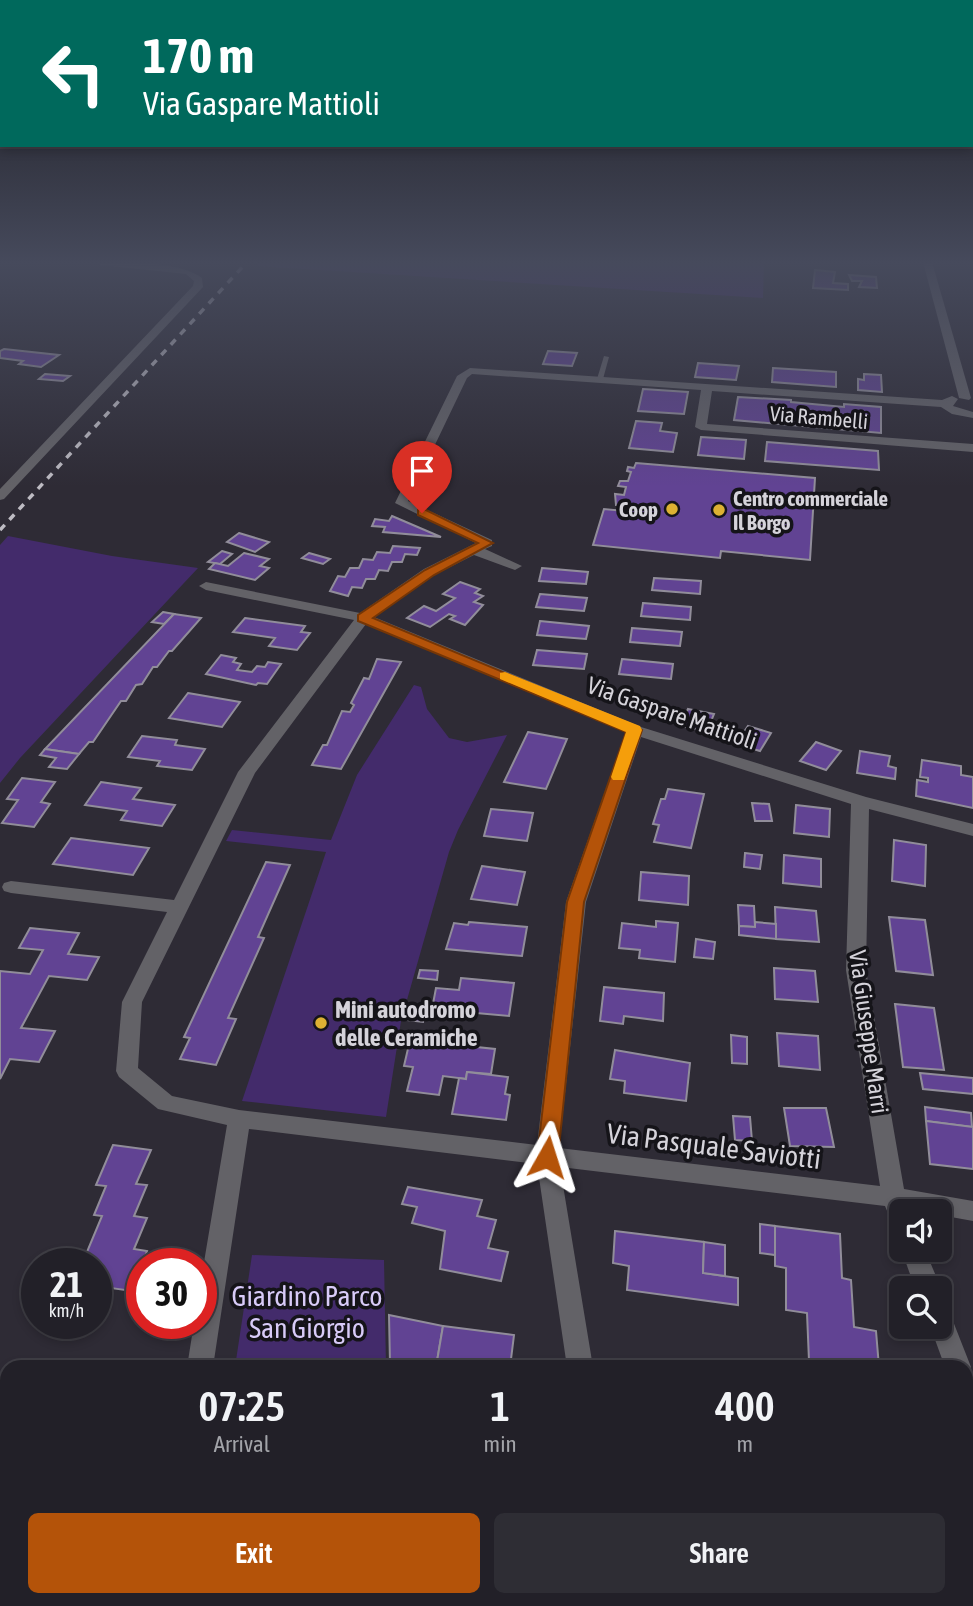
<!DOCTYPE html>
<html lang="en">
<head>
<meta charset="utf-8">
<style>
	body { margin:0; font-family:"Asap Condensed",sans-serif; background:#2e2d34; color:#f1f3f6; height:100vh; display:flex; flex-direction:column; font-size:26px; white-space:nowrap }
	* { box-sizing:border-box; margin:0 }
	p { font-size:23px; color:#a2a3a8 }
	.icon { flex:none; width:38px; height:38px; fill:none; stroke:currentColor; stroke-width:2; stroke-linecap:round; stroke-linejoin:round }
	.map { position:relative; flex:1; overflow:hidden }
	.side { position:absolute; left:0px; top:1360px; width:973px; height:247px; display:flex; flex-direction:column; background:#222028; border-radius:21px 21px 0 0; box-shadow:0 4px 10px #0003,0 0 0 2px #3f3e45 }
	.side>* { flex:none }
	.guide { position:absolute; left:0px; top:0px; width:973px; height:147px; box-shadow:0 4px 10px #0003,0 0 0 2px #3f3e45; background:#00695c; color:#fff; overflow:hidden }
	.buttons { position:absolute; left:889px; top:1199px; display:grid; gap:14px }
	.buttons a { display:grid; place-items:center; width:63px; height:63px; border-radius:10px; background:#222028; box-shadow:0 4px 10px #0003,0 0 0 2px #3f3e45; font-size:35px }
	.speed { position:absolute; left:21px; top:1248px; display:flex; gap:14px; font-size:35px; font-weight:700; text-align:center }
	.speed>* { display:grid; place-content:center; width:91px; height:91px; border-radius:50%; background:#222028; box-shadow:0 4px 10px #0003,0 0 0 2px #3f3e45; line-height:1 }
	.speed small { font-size:18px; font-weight:400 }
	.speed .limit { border:10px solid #d22; background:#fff; color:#111 }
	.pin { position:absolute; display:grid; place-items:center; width:60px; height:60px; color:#fff; margin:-72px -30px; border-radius:50% 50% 50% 0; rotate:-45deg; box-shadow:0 0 7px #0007 }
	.pin .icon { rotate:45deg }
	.me { position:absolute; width:77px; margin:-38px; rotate:6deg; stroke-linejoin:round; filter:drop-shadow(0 0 5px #0008) }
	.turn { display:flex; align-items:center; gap:24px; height:147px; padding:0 28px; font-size:32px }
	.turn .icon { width:91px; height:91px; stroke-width:2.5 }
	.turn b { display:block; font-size:49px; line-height:60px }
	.eta { display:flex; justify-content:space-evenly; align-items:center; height:119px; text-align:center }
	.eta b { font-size:42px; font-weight:600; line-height:49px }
	.primary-button { display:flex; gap:14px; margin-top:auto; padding:14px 28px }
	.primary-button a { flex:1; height:80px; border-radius:10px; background:#b45309; color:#fff; font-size:28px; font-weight:600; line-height:80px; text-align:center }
	.primary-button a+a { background:#2e2d34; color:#f1f3f6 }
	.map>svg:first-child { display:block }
</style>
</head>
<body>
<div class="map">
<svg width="973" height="1606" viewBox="0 0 973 1606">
	<rect width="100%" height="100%" fill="#2e2b35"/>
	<g fill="#432b6b">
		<path d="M260,262H764L763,298L256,266Z"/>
		<path d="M8,536L112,556L198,568L20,758L0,783V545Z"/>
		<path d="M414,685L421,687L427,709L449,738L467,742L507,735L458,830L449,852L401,1021L386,1117L242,1101L326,852L226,841L232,830L331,840L357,775Z"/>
		<path d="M252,1255L384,1260L386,1367H235Z"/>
		<rect x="237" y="1600" width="152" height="6"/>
	</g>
	<g fill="#614393" stroke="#918d9a" stroke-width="2">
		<path d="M815,270L835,272L833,283L848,284V290L813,288Z"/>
		<path d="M849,275L876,277L877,288L859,287L862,281H852Z"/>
		<path d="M4,349L59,355L41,367L19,364L23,361L0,358V351Z"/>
		<path d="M548,351L577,353L572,366L543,364Z"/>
		<path d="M698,363L739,366L736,380L695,377Z"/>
		<path d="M773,368L836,372V387L772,382Z"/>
		<path d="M45,374L70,376L63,381L39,379Z"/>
		<path d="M864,374L881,375L882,392L858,390V379L864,380Z"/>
		<path d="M643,389L688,392L684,414L638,411Z"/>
		<path d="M738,397L791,400V402L844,407V404L881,407V433L734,420Z"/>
		<path d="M636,421L662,423L660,431L677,433L673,452L629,448Z"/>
		<path d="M701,437L746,440L744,459L698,455Z"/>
		<path d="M767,442L878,451L879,470L765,461Z"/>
		<path d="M636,463L815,478L810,560L721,551L720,558L593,545L604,509L624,511L626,505H616L615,494L624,495L626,487L618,486L620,481H628L631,472L627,471L628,467L634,468Z"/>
		<path d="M392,516L441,537L383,532L385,527L372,526L375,519L389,521Z"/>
		<path d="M239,533L269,542L255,552L227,542Z"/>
		<path d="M393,546L420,548L417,555L405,554L402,562H392L388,571L379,570L375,579H366L362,588L352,587L348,596L330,591L338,576L345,577L350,568H359L363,559L373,560L377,552L390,553Z"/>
		<path d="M222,551L232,554L220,564L208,562Z"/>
		<path d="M244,553L269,559L260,566L269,568L255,580L209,569L215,563L228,566Z"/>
		<path d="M309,553L330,559L323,564L302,558Z"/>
		<path d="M542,568L588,572L586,584L539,581Z"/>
		<path d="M654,578L701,581L700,594L652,590Z"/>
		<path d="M460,582L480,589L475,593L483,596L474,602L483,605L465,625L450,619L455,616L449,614L430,627L407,618L424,606L436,611L455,598L443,594Z"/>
		<path d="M540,594L587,598L584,611L536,607Z"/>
		<path d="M643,603L691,607L690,620L641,616Z"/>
		<path d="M163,612L174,614L164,624L152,622Z"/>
		<path d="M174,614L201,618L172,651H169L157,667H153L142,684L136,685L126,701H121L93,742H89L79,754L45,749Z"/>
		<path d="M245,618L305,626L301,632L310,633L297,650L269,646L275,638L233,632Z"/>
		<path d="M540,621L589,626L586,639L537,635Z"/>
		<path d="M632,628L682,632L680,646L630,642Z"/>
		<path d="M537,650L587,654L584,669L533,665Z"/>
		<path d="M221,655L236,658L233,662L241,664L237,670L252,672L257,666L265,667L268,662L281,664L267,684L258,683L256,685L206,674Z"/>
		<path d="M377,659L401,662L341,769L312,765L323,745H327L342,711L350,712L354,705L351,703L364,678L369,679Z"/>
		<path d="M622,659L673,664L671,679L619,674Z"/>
		<path d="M188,693L240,702L222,727L169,718Z"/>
		<path d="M688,709L714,714L707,731L680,726Z"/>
		<path d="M748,726L771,733L760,751L736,744Z"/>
		<path d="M528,732L567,739L546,789L504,782Z"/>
		<path d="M142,736L177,740L175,745L205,749L192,770L157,766L160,761L128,757Z"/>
		<path d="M816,742L841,751L826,770L800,761Z"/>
		<path d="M45,749L79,754L67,769L49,767L56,758L40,755Z"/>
		<path d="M860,751L890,756L888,766L896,768L895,779L857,773Z"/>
		<path d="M922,760L961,766V775L973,777V808L916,796L917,780L928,782V778L920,777Z"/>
		<path d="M22,778L55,782L41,802L50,804L34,827L2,823L18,800L7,799Z"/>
		<path d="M101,782L141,788L133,799L175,805L162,826L121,820L127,811L85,805Z"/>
		<path d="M668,789L704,794L691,848L654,842L659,825L653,824L661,799H665Z"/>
		<path d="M752,803L769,804L772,821H755Z"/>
		<path d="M796,805L830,809L829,837L794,833Z"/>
		<path d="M491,809L533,813L527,841L484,836Z"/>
		<path d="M71,838L149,848L133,875L53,864Z"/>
		<path d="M894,840L926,845L925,886L892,881Z"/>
		<path d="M745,853L762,855L760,869L744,867Z"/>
		<path d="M784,855L821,859V887L783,883Z"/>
		<path d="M266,862L290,865L258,937L264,938L228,1018L236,1019L216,1065L180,1059L190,1038L184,1037Z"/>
		<path d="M482,866L525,872L517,905L471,899Z"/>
		<path d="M641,872L689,876L688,905L639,900Z"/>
		<path d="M738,905L754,906L755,927L739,926Z"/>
		<path d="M775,907L816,911L819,942L776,939Z"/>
		<path d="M889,917L925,920L933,975L896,971Z"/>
		<path d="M656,921L678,923L675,962L639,958L640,950L619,948L622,923L656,927Z"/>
		<path d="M469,922L527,927L522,956L446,949L454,923L468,925Z"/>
		<path d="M755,922L776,924V939L739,935V926L755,927Z"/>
		<path d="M30,928L79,933L68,954L99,957L87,980L49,976L21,1028L55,1031L39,1062L10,1059L0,1079V971L30,974L43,950L19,948Z"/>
		<path d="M696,939L715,942L713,959L694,957Z"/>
		<path d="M774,968L815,971L818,1002L775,999Z"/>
		<path d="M420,970L438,971L437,980L418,978Z"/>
		<path d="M461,978L514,983L509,1016L432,1009L436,988L459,990Z"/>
		<path d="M604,987L664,993L663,1021L624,1016L623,1024L600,1021Z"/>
		<path d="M895,1004L934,1008L944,1070L903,1067Z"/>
		<path d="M407,1013L424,1014L423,1022L406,1020Z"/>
		<path d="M777,1033L818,1036L820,1070L779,1066Z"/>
		<path d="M731,1035L747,1037V1064L732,1063Z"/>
		<path d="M410,1040L495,1049L491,1074L467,1072L466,1079L443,1076L439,1095L407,1091L413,1067L404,1066Z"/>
		<path d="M615,1050L690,1063L686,1101L624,1093L625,1081L610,1079Z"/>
		<path d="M467,1072L508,1077L505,1094L510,1095L506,1120L452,1114L459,1078L466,1079Z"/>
		<path d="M920,1073L973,1078V1094L923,1089Z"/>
		<path d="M925,1107L971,1113L972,1127L926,1121Z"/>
		<path d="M784,1108H826L834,1147L790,1146Z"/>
		<path d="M733,1116L750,1117L752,1141L735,1140Z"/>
		<path d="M926,1121L973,1127V1169L930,1164Z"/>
		<path d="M113,1145L151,1150L136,1184L147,1185L134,1216L147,1218L134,1249L147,1251L132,1291L96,1286V1264H57L63,1250L87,1252L102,1216L94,1215L106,1186L96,1185Z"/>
		<path d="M408,1187L482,1200L477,1216L496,1220L488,1248L508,1252L501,1281L440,1269L445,1231L412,1223L417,1207L402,1204Z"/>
		<path d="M760,1224L775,1226V1255L760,1253Z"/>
		<path d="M775,1226L840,1234L842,1278L851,1280L854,1327L876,1331L879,1367H828V1364L809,1361L807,1313L786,1310V1268L775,1266Z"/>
		<path d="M615,1231L704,1242L703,1273L738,1278V1305L627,1290L629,1266L613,1263Z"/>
		<path d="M704,1242L725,1245V1276L703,1273Z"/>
		<path d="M389,1315L443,1326L436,1367L390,1363Z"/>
		<path d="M443,1326L514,1335L510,1367H436Z"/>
		<path d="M0,1478L7,1479V1552L0,1551Z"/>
		<path d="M432,1600H539L538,1606H431Z"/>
		<path d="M705,1600H738L768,1606H704Z"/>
		<path d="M897,1600H960L961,1606H897Z"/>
	</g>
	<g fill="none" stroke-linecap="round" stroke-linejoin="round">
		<path fill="#636267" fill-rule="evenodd" d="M604,356L609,357L603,379L600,381L597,379Z"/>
		<g fill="#636267" fill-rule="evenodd">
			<path d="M96,262C124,262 180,261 202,278L203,287L4,499L0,500V489L193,286L194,281L186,274L100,265Z"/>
			<path d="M923,262H932L971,398L969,400L959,398Z"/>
			<path d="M470,368L942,400L952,396L958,399L953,406L973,412V418L952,414L941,407L712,391L707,424L973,444V452L701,430L695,427L701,390L472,374L467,378L408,501L492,540V546L485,549L522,566L515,570L474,555L434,575L374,617L641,727L866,797L973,824V836L869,809L866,970L904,1189L973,1201V1221L940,1215V1211H901V1228L893,1225L885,1206L560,1167L593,1367H567L537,1164L249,1129L213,1367H187L194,1323H201V1280L227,1125L158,1109L119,1077L116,1071L122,1002L167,912L11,893L4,891L2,887L4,883L11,881L174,900L238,772L354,620L206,590L199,586L206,582L360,613L424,569L476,543L395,503L457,376ZM366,624L626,732L566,902L537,1145L239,1110L172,1096L138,1068L142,1002L255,773ZM641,737L851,804L846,970L880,1186L559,1148L586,902Z"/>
			<path d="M901,1249L925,1250L941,1288L940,1290L915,1288Z"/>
			<path d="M940,1308L949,1311L971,1367L967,1376L973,1378V1419L966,1416V1367H945L930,1326H940Z"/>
			<path d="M0,1378L7,1379V1403L0,1402Z"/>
			<path d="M600,1600H630L631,1606H601Z"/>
		</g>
		<path stroke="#bebcc3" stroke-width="3.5" stroke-dasharray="7 7" stroke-linecap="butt" d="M0,530L247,262"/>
	</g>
	<linearGradient id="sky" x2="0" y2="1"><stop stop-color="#19181d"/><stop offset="0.54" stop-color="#464a5c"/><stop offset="1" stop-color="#464a5c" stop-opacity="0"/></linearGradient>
	<rect width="973" height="487" fill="url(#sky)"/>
	<path fill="#b45309" stroke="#753606" stroke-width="2" d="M418,510H426L493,543L434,575L373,618L642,730L584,902L558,1157L555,1163L547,1165L540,1163L537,1157L567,902L626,732L358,621V615L425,570L478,543L418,515Z"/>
	<path fill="#f59e0b" d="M505,672L640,726L642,730L624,780H613L611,777L626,732L500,679V673Z"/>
	<g fill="#ddb133" stroke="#151419" stroke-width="2.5">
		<circle cx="672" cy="509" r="7"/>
		<circle cx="719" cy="510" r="7"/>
		<circle cx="321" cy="1023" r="7"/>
	</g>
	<g text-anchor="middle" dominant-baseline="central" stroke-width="7" stroke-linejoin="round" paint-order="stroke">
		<g font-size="21" fill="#d5d3da" stroke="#151419">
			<text transform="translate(819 417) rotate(5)">Via Rambelli</text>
		</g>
		<g font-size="21" font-weight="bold" fill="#d5d3da" stroke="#151419" text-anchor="start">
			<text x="733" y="498">Centro commerciale<tspan x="733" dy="24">Il Borgo</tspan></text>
			<text x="658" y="509" text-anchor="end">Coop</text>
		</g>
		<g font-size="24" fill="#d5d3da" stroke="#151419">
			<text transform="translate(672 713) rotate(19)">Via Gaspare Mattioli</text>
			<text transform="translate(869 1032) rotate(82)">Via Giuseppe Marri</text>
		</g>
		<g font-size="24" font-weight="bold" fill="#d5d3da" stroke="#151419" text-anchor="start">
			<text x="335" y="1009">Mini autodromo<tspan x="335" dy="28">delle Ceramiche</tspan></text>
		</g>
		<g font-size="28" fill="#d5d3da" stroke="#151419">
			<text transform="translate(714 1146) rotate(7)">Via Pasquale Saviotti</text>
		</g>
		<g font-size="28" fill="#d8cbf8" stroke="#151419">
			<text x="307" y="1296">Giardino Parco<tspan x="307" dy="32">San Giorgio</tspan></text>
		</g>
	</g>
</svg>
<div class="buttons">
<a><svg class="icon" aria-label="sound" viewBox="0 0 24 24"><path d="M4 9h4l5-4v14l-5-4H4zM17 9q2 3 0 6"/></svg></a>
<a><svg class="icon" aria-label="search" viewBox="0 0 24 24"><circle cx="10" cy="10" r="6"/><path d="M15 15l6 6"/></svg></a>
</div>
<div class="speed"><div>21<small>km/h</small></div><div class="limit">30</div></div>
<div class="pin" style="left:422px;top:513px;background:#d93025"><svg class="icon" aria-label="arrive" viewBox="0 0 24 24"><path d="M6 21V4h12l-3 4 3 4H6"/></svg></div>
<svg class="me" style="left:547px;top:1157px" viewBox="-20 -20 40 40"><path d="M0-17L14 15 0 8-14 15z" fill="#b45309" stroke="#fff" stroke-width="4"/></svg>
<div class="guide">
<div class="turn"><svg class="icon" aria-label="left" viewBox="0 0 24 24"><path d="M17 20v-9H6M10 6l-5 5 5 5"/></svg><div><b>170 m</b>Via Gaspare Mattioli</div></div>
</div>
<section class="side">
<div class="eta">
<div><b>07:25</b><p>Arrival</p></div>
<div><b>1</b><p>min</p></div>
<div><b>400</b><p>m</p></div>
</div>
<div class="primary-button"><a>Exit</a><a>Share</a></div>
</section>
</div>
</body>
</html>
